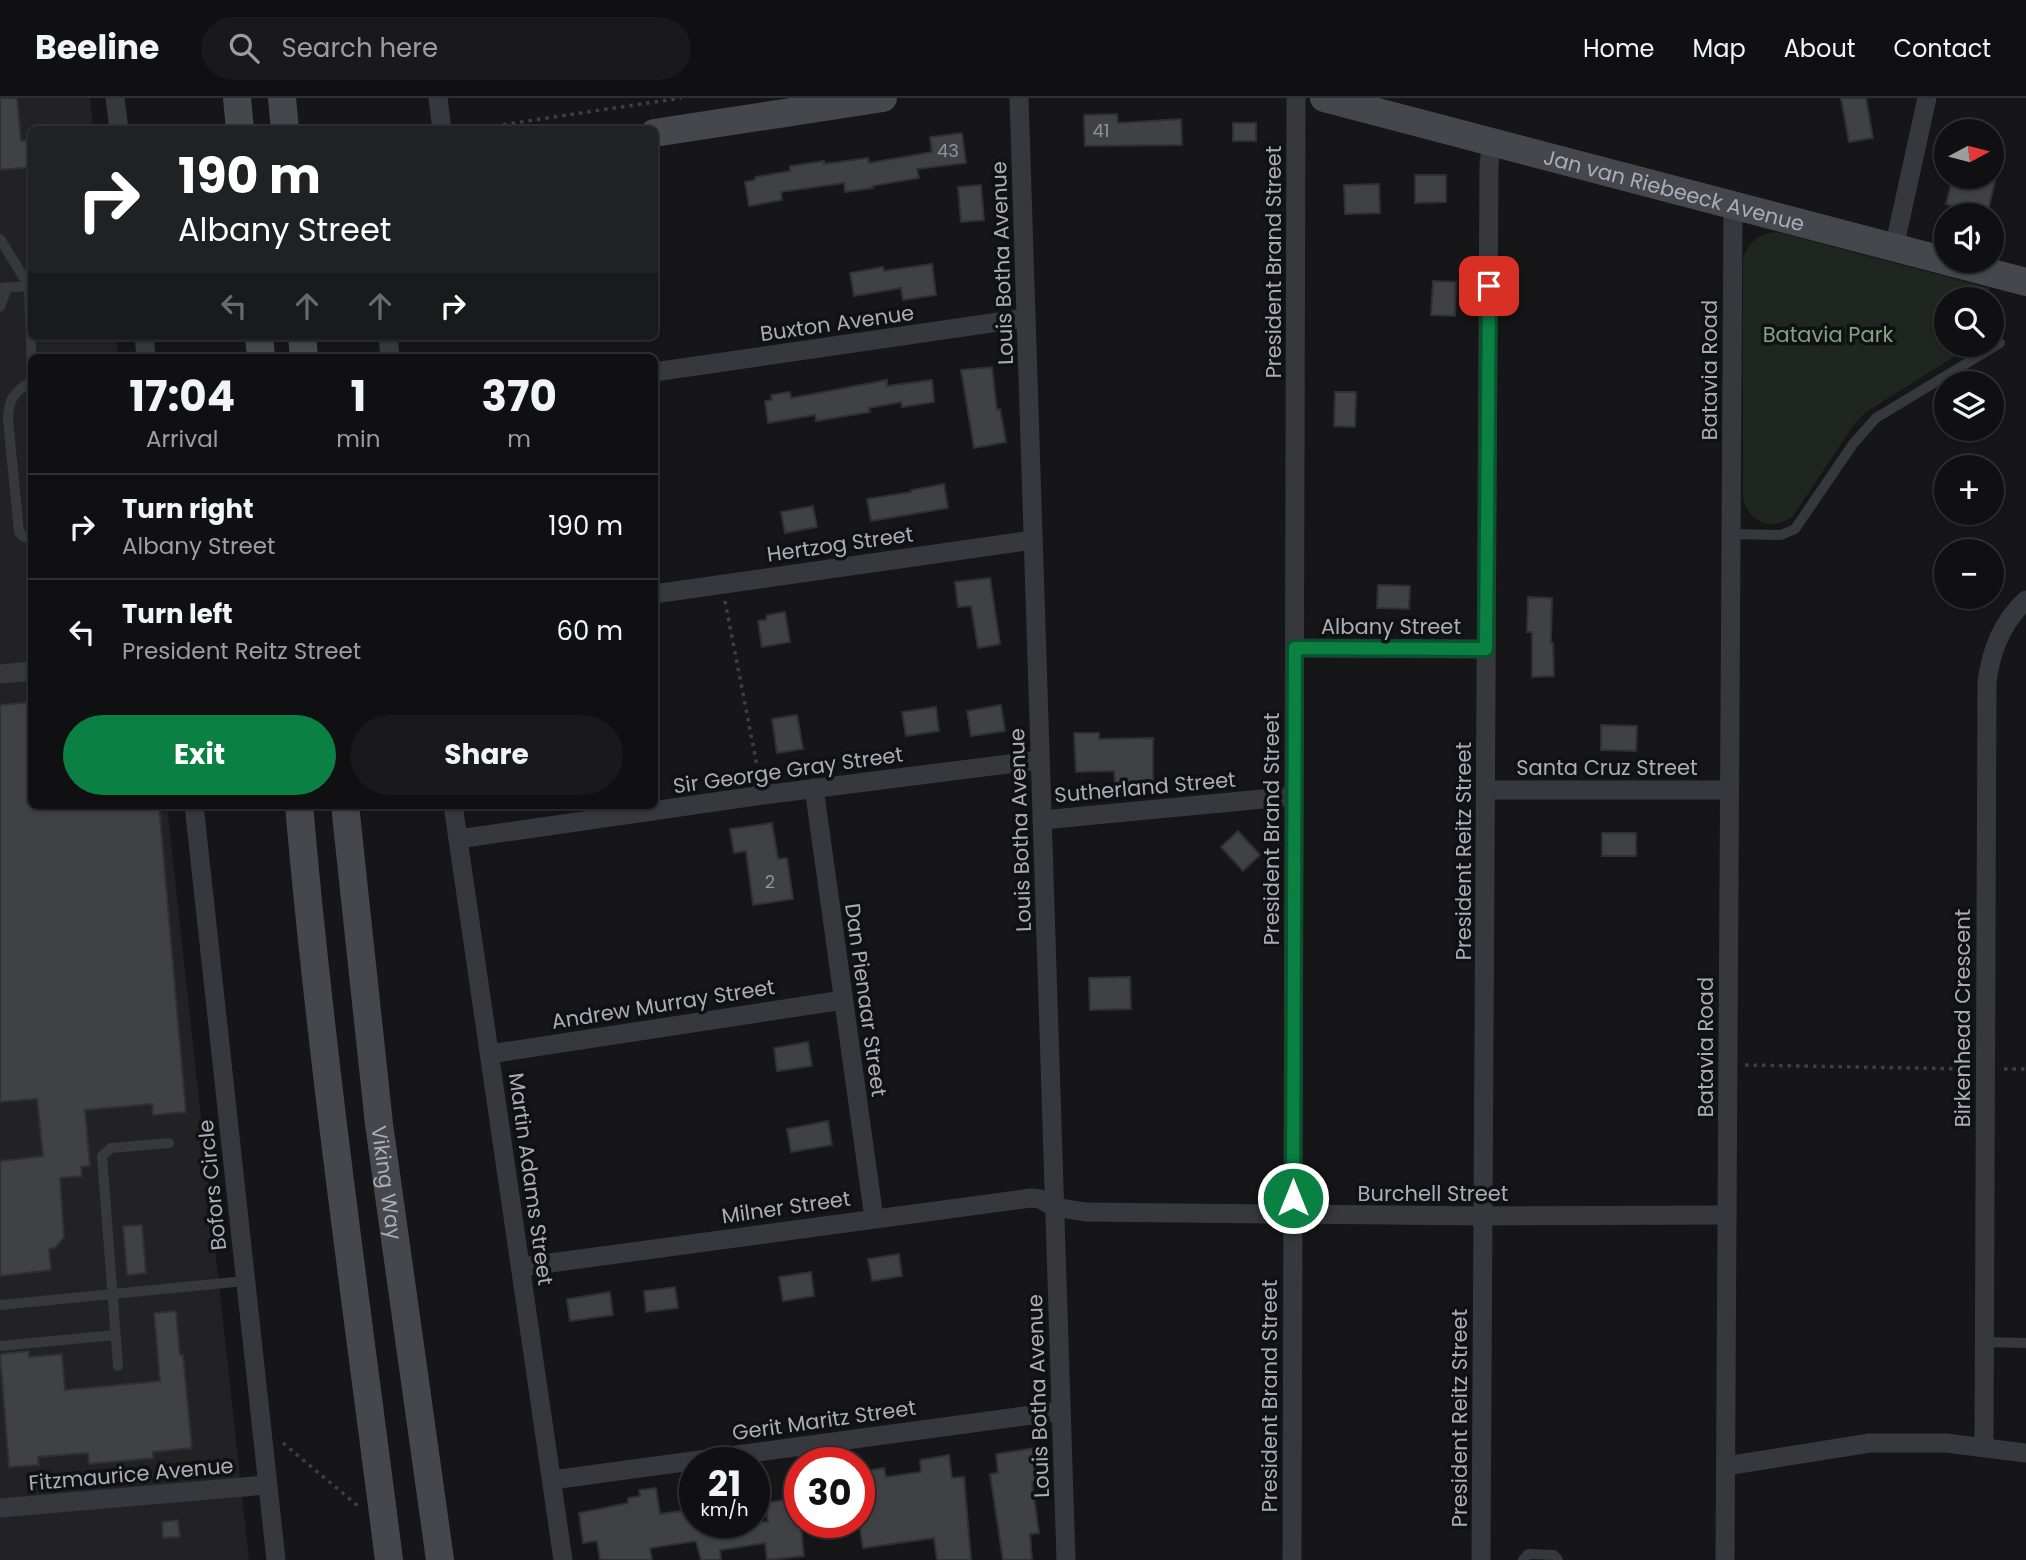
<!DOCTYPE html>
<html lang="en">
<head>
<meta charset="utf-8">
<style>
	body { margin:0; font-family:Poppins,sans-serif; background:#19191b; color:#f1f3f6; height:100vh; display:flex; flex-direction:column; font-size:26px; white-space:nowrap }
	* { box-sizing:border-box; margin:0 }
	p { font-size:23px; color:#9c9d9f }
	.icon { flex:none; width:38px; height:38px; fill:none; stroke:currentColor; stroke-width:2; stroke-linecap:round; stroke-linejoin:round }
	.map { position:relative; flex:1; overflow:hidden }
	.side { position:absolute; left:28px; top:256px; width:630px; height:455px; display:flex; flex-direction:column; background:#101012; border-radius:10px; box-shadow:0 2px 5px #0004,0 0 0 2px #303032 }
	.side>* { flex:none }
	.hud { position:absolute; left:28px; top:28px; width:630px; height:214px; border-radius:10px; box-shadow:0 2px 5px #0004,0 0 0 2px #303032; background:#202124; color:#fff; overflow:hidden }
	.needle { width:46px; rotate:83deg }
	.tools { position:absolute; left:1934px; top:21px; display:grid; gap:14px }
	.tools a { display:grid; place-items:center; width:70px; height:70px; border-radius:50%; background:#101012; box-shadow:0 2px 5px #0004,0 0 0 2px #303032; font-size:35px }
	.speed { position:absolute; left:679px; top:1349px; display:flex; gap:14px; font-size:35px; font-weight:700; text-align:center }
	.speed>* { display:grid; place-content:center; width:91px; height:91px; border-radius:50%; background:#101012; box-shadow:0 2px 5px #0004,0 0 0 2px #303032; line-height:1 }
	.speed small { font-size:18px; font-weight:400 }
	.speed .limit { border:10px solid #d22; background:#fff; color:#111 }
	.pin { position:absolute; display:grid; place-items:center; width:60px; height:60px; color:#fff; margin:-30px; border-radius:14px; box-shadow:0 4px 10px #0006 }
	.me { position:absolute; width:77px; margin:-38px; rotate:0deg; stroke-linejoin:round; filter:drop-shadow(0 0 5px #0008) }
	.turn { display:flex; align-items:center; gap:24px; height:147px; padding:0 35px; font-size:32px }
	.turn .icon { width:91px; height:91px; stroke-width:2.5 }
	.turn b { display:block; font-size:49px; line-height:60px }
	.lanes { display:flex; align-items:center; height:66px; padding:0 35px; background:#0003; justify-content:center; gap:35px; direction:ltr }
	.lanes .off { opacity:.35 }
	.eta { display:flex; justify-content:space-evenly; align-items:center; height:119px; text-align:center }
	.eta b { font-size:42px; font-weight:700; line-height:49px }
	.cta { display:flex; gap:14px; margin-top:auto; padding:14px 35px }
	.cta a { flex:1; height:80px; border-radius:42px; background:#0b8043; color:#fff; font-size:28px; font-weight:700; line-height:80px; text-align:center }
	.cta a+a { background:#19191b; color:#f1f3f6 }
	ul { padding:0; list-style:none }
	li { display:flex; align-items:center; gap:21px; height:105px; padding:0 35px; border-top:2px solid #303032 }
	li div { flex:1 }
	li b { display:block; font-size:26px }
	li em { font-style:normal }
	header { display:flex; align-items:center; gap:42px; box-sizing:border-box; height:98px; padding:0 35px; background:#101012; border-bottom:2px solid #303032 }
	header strong { font-size:33px }
	nav { display:flex; gap:38px; margin-inline-start:auto; font-size:24px }
	.search { width:490px; height:63px; background:#19191b; display:flex; align-items:center; gap:18px; box-sizing:border-box; padding:0 24px; border-radius:38px; color:#9c9d9f; font-size:26px }
	.map>svg:first-child { display:block }
</style>
</head>
<body>
<header>
<strong>Beeline</strong>
<div class="search"><svg class="icon" aria-label="search" viewBox="0 0 24 24"><circle cx="10" cy="10" r="6"/><path d="M15 15l6 6"/></svg>Search here</div>
<nav><a>Home</a><a>Map</a><a>About</a><a>Contact</a></nav>
</header>
<div class="map">
<svg width="2026" height="1462" viewBox="0 0 2026 1462">
	<rect width="100%" height="100%" fill="#161618"/>
	<path fill="#222225" d="M0,0H90L93,31L32,32V238H116L118,259H32V707H167L249,1462H0Z"/>
	<path fill="#1e261f" d="M1777,134L1989,190L1987,201H1946V247H1973L1866,314L1853,328L1793,418C1772,434 1748,425 1743,399V161C1748,144 1759,135 1777,134Z"/>
	<g fill="#404145" stroke="#303034" stroke-width="2">
		<path d="M0,0H17L21,43L32,42V69L0,72Z"/>
		<path d="M1841,0H1866L1873,40L1849,44Z"/>
		<path d="M1117,16L1118,25L1181,21L1182,47L1085,48L1084,17Z"/>
		<rect x="1233" y="25" width="23" height="18"/>
		<path d="M962,35L966,65L917,71L919,80L872,88L873,90L845,94L844,85L781,94L782,102L749,108L745,84L755,82V79L790,73V68L824,63V66L868,60L869,65L932,54L930,39Z"/>
		<path d="M1415,77H1446V104L1415,105Z"/>
		<path d="M1953,79H1972L1995,84L1987,116L1946,106Z"/>
		<path d="M1379,86L1380,115L1345,116L1344,87Z"/>
		<path d="M981,87L984,122L961,124L958,89Z"/>
		<path d="M932,166L936,197L903,202L901,190L854,198L850,175L883,169L884,173Z"/>
		<path d="M1433,183L1456,184L1455,218L1431,217Z"/>
		<path d="M992,269L997,312L1000,311L1006,344L974,350L961,272Z"/>
		<path d="M887,282V288L932,282L934,304L902,309L901,304L869,310L870,314L816,323L815,317L768,325L765,303L772,302L771,297L790,294L791,300Z"/>
		<path d="M1335,294H1356L1355,329L1334,328Z"/>
		<path d="M944,386L948,410L871,423L867,401L911,394V392Z"/>
		<path d="M813,408L817,429L785,435L781,414Z"/>
		<path d="M990,480L1000,546L978,550L971,508L958,509L955,484Z"/>
		<path d="M1378,487L1410,488L1409,511L1377,510Z"/>
		<path d="M1528,499L1552,500L1551,545H1553L1554,578L1532,579V534H1527Z"/>
		<path d="M785,514L790,544L762,549L758,523L766,522L767,517Z"/>
		<path d="M32,604V707H159L186,1014L153,1017L152,1006L85,1012L90,1068L81,1069L82,1078L60,1080L64,1139L55,1150L49,1151L51,1172L0,1178V1063L43,1058L37,1001L0,1004V607Z"/>
		<path d="M1001,607L1005,633L971,638L967,613Z"/>
		<path d="M936,609L939,633L906,638L902,614Z"/>
		<path d="M797,617L803,651L777,655L772,621Z"/>
		<path d="M1601,627L1637,628L1636,653L1601,652Z"/>
		<path d="M1074,635H1099V641L1153,640V685L1115,686L1114,673L1076,674Z"/>
		<path d="M772,725L778,761L787,760L793,801L753,807L746,753L734,755L730,731Z"/>
		<path d="M1238,733L1260,757L1243,773L1221,749Z"/>
		<rect x="1602" y="735" width="34" height="23"/>
		<path d="M1130,879L1131,911L1090,912L1089,880Z"/>
		<path d="M808,944L812,968L777,973L774,950Z"/>
		<path d="M828,1023L832,1047L791,1054L787,1031Z"/>
		<path d="M142,1127L146,1175L127,1177L123,1128Z"/>
		<path d="M899,1156L902,1178L872,1183L868,1161Z"/>
		<path d="M811,1174L814,1198L783,1203L779,1179Z"/>
		<path d="M675,1189L678,1210L646,1214L644,1193Z"/>
		<path d="M610,1194L613,1217L570,1223L567,1201Z"/>
		<path d="M176,1213L180,1257H183L192,1350L153,1354V1360L89,1366L88,1355L38,1359L39,1367L9,1369L0,1256L29,1253V1259L62,1256L65,1292L160,1283L154,1215Z"/>
		<path d="M1035,1350L1040,1383L1032,1385L1039,1435L1030,1436L1032,1462H1003L990,1376L998,1375L996,1356Z"/>
		<path d="M949,1357L952,1380L964,1379L971,1462H937L934,1440L863,1450L859,1424V1374L884,1370L886,1379L921,1374L920,1362Z"/>
		<path d="M656,1390L660,1416L695,1411V1424H768L765,1405L798,1400L804,1458L767,1462L765,1445L720,1452L721,1462H701L696,1443L650,1450L652,1462H600L597,1443L583,1445L579,1415L628,1405V1400L640,1398L639,1392Z"/>
		<path d="M178,1422L180,1439L163,1440L162,1424Z"/>
	</g>
	<g fill="none" stroke-linecap="round" stroke-linejoin="round">
		<g stroke="#3d3f44" stroke-width="3.5" stroke-dasharray="3.5 5" stroke-linecap="butt">
			<path d="M461,30H481L681,0"/>
			<path d="M725,503L759,678"/>
			<path d="M1745,967L1968,971"/>
			<path d="M2004,971H2026"/>
			<path d="M283,1345L358,1408"/>
		</g>
		<g stroke="#37383d" stroke-width="10">
			<path d="M0,141L29,188L32,273"/>
			<path d="M0,190L31,188"/>
			<path d="M0,209L7,190"/>
			<path d="M32,283C14,293 8,302 8,322L19,434L24,439L32,441"/>
			<path d="M1731,436L1781,437L1795,431L1853,346L1876,320L2000,245"/>
			<path d="M0,1207L245,1183"/>
			<path d="M1984,1244L2026,1245"/>
			<path d="M0,1248L115,1237"/>
			<path d="M118,1268L102,1058L111,1050L169,1045"/>
			<path d="M1523,1462L1528,1456L1554,1457L1558,1462"/>
		</g>
		<g stroke="#37383d" stroke-width="19">
			<path d="M115,0L119,32"/>
			<path d="M438,0L442,32"/>
			<path d="M1019,0L1066,1462"/>
			<path d="M1894,150L1927,0"/>
			<path d="M144,238L146,259"/>
			<path d="M388,238L390,259"/>
			<path d="M654,274L1026,220"/>
			<path d="M654,496L1033,442"/>
			<path d="M1295,550L1486,551"/>
			<path d="M0,576L32,573"/>
			<path d="M814,690L874,1120"/>
			<path d="M1486,692H1729"/>
			<path d="M194,707L276,1462"/>
			<path d="M453,707L563,1462"/>
			<path d="M1042,722L1294,698"/>
			<path d="M458,741L763,697L1040,662"/>
			<path d="M490,956L843,902"/>
			<path d="M521,1169L1031,1100L1040,1101L1055,1109L1085,1114L1483,1118L1727,1117"/>
			<path d="M1984,1349L1987,584C1991,552 2002,524 2026,502"/>
			<path d="M1726,1368L1870,1345H1946L2026,1355"/>
			<path d="M552,1382L1061,1313"/>
			<path d="M0,1410L266,1387"/>
			<path d="M1292,1462L1296,0"/>
			<path d="M1481,1462L1489,66L1492,44"/>
			<path d="M1725,1462L1733,108"/>
		</g>
		<g stroke="#45474d" stroke-width="28">
			<path d="M237,0L240,32"/>
			<path d="M282,0L285,32"/>
			<path id="s1" d="M1324,0L2026,184"/>
			<path d="M654,35L883,0"/>
			<path d="M259,238L261,259"/>
			<path d="M302,238L304,259"/>
			<path d="M299,707C321,960 357,1211 389,1462"/>
			<path id="s2" d="M345,707L379,1026L440,1462"/>
		</g>
	</g>
	<g fill="none" stroke-linecap="round" stroke-linejoin="round">
		<g stroke="#07532c" stroke-width="18">
			<path id="route" d="M1293,1100L1295,550L1486,551L1489,188"/>
		</g>
		<use href="#route" stroke="#0b8043" stroke-width="12"/>
	</g>
	<g text-anchor="middle" dominant-baseline="central" stroke-width="7" stroke-linejoin="round" paint-order="stroke">
		<g font-size="18" fill="#8e929b">
			<text x="1101" y="32">41</text>
			<text x="948" y="52">43</text>
			<text x="770" y="783">2</text>
		</g>
		<g font-size="21" fill="#a8adb8" stroke="#111113">
			<text stroke="none"><textPath href="#s1" startOffset="362">Jan van Riebeeck Avenue</textPath></text>
			<text transform="translate(1273 164) rotate(-90)">President Brand Street</text>
			<text transform="translate(1002 165) rotate(-92)">Louis Botha Avenue</text>
			<text transform="translate(837 225) rotate(-8)">Buxton Avenue</text>
			<text transform="translate(1709 272) rotate(-90)">Batavia Road</text>
			<text transform="translate(840 446) rotate(-8)">Hertzog Street</text>
			<text x="1391" y="528">Albany Street</text>
			<text x="1607" y="669">Santa Cruz Street</text>
			<text transform="translate(788 672) rotate(-8)">Sir George Gray Street</text>
			<text transform="translate(1145 689) rotate(-5)">Sutherland Street</text>
			<text transform="translate(1271 731) rotate(-90)">President Brand Street</text>
			<text transform="translate(1020 732) rotate(-92)">Louis Botha Avenue</text>
			<text transform="translate(1463 753) rotate(-90)">President Reitz Street</text>
			<text transform="translate(866 902) rotate(82)">Dan Pienaar Street</text>
			<text transform="translate(663 906) rotate(-9)">Andrew Murray Street</text>
			<text transform="translate(1962 920) rotate(-90)">Birkenhead Crescent</text>
			<text transform="translate(1705 949) rotate(-90)">Batavia Road</text>
			<text transform="translate(531 1081) rotate(82)">Martin Adams Street</text>
			<text stroke="none"><textPath href="#s2" startOffset="380">Viking Way</textPath></text>
			<text transform="translate(212 1087) rotate(-96)">Bofors Circle</text>
			<text x="1433" y="1095">Burchell Street</text>
			<text transform="translate(786 1109) rotate(-8)">Milner Street</text>
			<text transform="translate(1038 1298) rotate(-92)">Louis Botha Avenue</text>
			<text transform="translate(1269 1298) rotate(-90)">President Brand Street</text>
			<text transform="translate(1459 1320) rotate(-90)">President Reitz Street</text>
			<text transform="translate(824 1322) rotate(-8)">Gerit Maritz Street</text>
			<text transform="translate(131 1376) rotate(-5)">Fitzmaurice Avenue</text>
		</g>
		<g font-size="21" fill="#7fa381" stroke="#111113">
			<text x="1828" y="236">Batavia Park</text>
		</g>
	</g>
</svg>
<div class="tools">
<a><svg class="needle" viewBox="-14 -14 28 28"><path d="M0-13l5 13h-10z" fill="#e53935"/><path d="M0 13l5-13h-10z" fill="#9c9d9f"/></svg></a>
<a><svg class="icon" aria-label="sound" viewBox="0 0 24 24"><path d="M4 9h4l5-4v14l-5-4H4zM17 9q2 3 0 6"/></svg></a>
<a><svg class="icon" aria-label="search" viewBox="0 0 24 24"><circle cx="10" cy="10" r="6"/><path d="M15 15l6 6"/></svg></a>
<a><svg class="icon" aria-label="layers" viewBox="0 0 24 24"><path d="M12 4l9 5-9 5-9-5zM3 14l9 5 9-5"/></svg></a>
<a>+</a>
<a>−</a>
</div>
<div class="speed"><div>21<small>km/h</small></div><div class="limit">30</div></div>
<div class="pin" style="left:1489px;top:188px;background:#d93025"><svg class="icon" aria-label="arrive" viewBox="0 0 24 24"><path d="M6 21V4h12l-3 4 3 4H6"/></svg></div>
<svg class="me" style="left:1293px;top:1100px" viewBox="-20 -20 40 40"><circle r="17" fill="#0b8043" stroke="#fff" stroke-width="3"/><path d="M0-11L8 9 0 5-8 9z" fill="#fff"/></svg>
<div class="hud">
<div class="turn"><svg class="icon" aria-label="right" viewBox="0 0 24 24"><path d="M7 20v-9h11M14 6l5 5-5 5"/></svg><div><b>190 m</b>Albany Street</div></div>
<div class="lanes"><svg class="icon off" aria-label="left" viewBox="0 0 24 24"><path d="M17 20v-9H6M10 6l-5 5 5 5"/></svg><svg class="icon off" aria-label="ahead" viewBox="0 0 24 24"><path d="M12 20V5M6 11l6-6 6 6"/></svg><svg class="icon off" aria-label="ahead" viewBox="0 0 24 24"><path d="M12 20V5M6 11l6-6 6 6"/></svg><svg class="icon" aria-label="right" viewBox="0 0 24 24"><path d="M7 20v-9h11M14 6l5 5-5 5"/></svg></div>
</div>
<section class="side">
<div class="eta">
<div><b>17:04</b><p>Arrival</p></div>
<div><b>1</b><p>min</p></div>
<div><b>370</b><p>m</p></div>
</div>
<ul>
<li><svg class="icon" aria-label="right" viewBox="0 0 24 24"><path d="M7 20v-9h11M14 6l5 5-5 5"/></svg><div><b>Turn right</b><p>Albany Street</p></div><em>190 m</em></li>
<li><svg class="icon" aria-label="left" viewBox="0 0 24 24"><path d="M17 20v-9H6M10 6l-5 5 5 5"/></svg><div><b>Turn left</b><p>President Reitz Street</p></div><em>60 m</em></li>
</ul>
<div class="cta"><a>Exit</a><a>Share</a></div>
</section>
</div>
</body>
</html>
